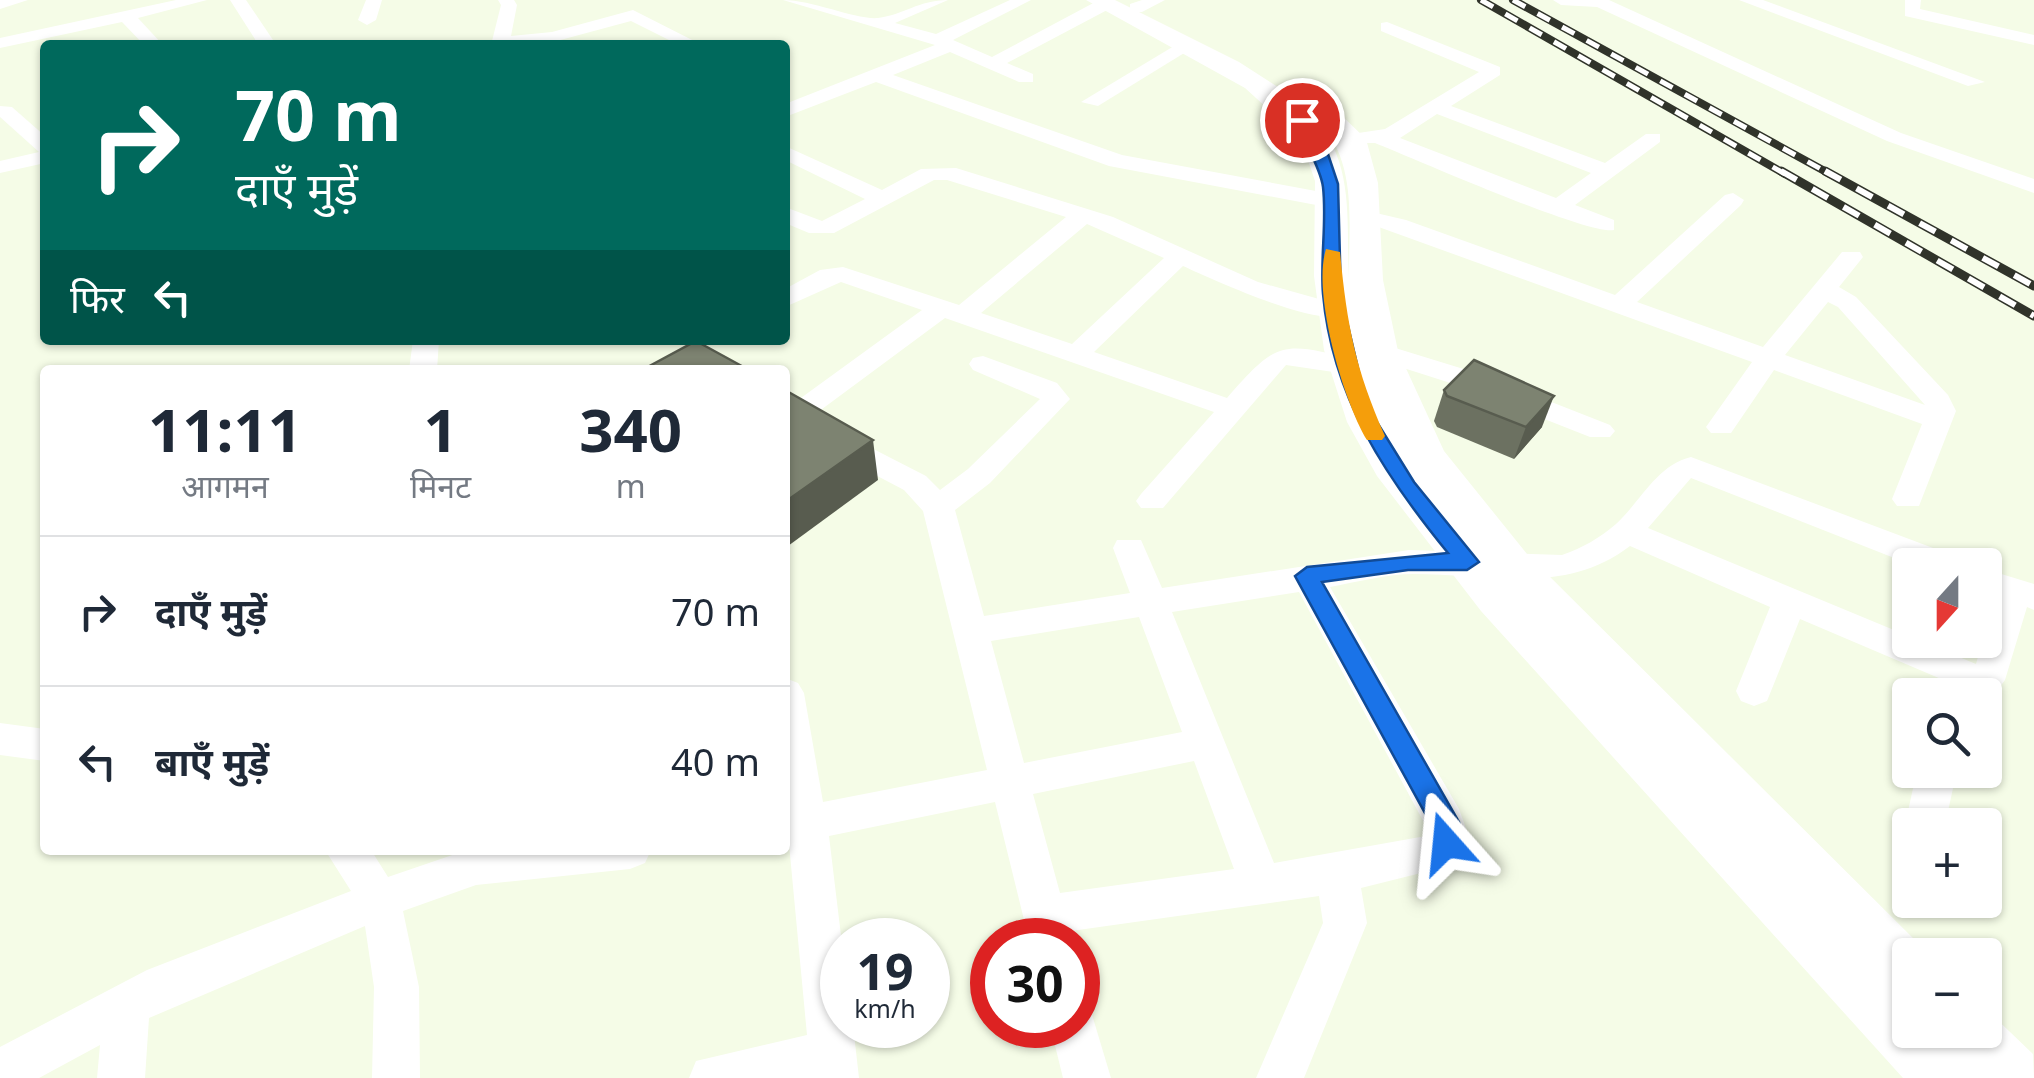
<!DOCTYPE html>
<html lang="hi">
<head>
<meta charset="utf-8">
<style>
	body { margin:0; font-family:"Noto Sans","Noto Sans Devanagari",sans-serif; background:#f2f2f3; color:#1f2937; height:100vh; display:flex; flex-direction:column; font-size:38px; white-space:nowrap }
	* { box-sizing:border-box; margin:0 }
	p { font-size:32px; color:#747a83 }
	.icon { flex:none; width:55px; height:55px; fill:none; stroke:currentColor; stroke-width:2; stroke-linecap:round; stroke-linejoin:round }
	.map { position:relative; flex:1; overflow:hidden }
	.sheet { position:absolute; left:40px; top:365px; width:750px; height:490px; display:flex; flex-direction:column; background:#fff; border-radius:10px; box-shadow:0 2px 8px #0004 }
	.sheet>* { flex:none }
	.banner { position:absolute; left:40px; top:40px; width:750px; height:305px; border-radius:10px; box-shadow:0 2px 8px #0004; background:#00695c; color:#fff; overflow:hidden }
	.needle { width:65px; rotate:201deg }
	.buttons { position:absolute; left:1892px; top:548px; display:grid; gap:20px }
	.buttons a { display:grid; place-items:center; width:110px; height:110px; border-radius:10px; background:#fff; box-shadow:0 2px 8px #0004; font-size:50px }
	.speed { position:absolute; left:820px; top:918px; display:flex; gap:20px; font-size:50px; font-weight:700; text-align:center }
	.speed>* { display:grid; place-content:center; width:130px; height:130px; border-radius:50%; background:#fff; box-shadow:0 2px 8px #0004; line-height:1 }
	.speed small { font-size:25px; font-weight:400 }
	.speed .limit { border:15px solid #d22; background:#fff; color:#111 }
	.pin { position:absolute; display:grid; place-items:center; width:85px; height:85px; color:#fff; margin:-42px; border:5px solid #fff; border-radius:50%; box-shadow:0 2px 10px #0007 }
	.me { position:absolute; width:110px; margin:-55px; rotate:342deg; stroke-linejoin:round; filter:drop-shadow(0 0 8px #0008) }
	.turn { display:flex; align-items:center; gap:35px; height:210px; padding:0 30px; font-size:45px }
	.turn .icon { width:130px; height:130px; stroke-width:2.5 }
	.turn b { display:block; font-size:70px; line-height:85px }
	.then { display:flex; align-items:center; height:95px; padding:0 30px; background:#0003; gap:20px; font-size:38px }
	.eta { display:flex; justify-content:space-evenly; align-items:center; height:170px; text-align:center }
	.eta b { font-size:60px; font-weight:700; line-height:70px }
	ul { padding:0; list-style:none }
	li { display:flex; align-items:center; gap:30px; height:150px; padding:0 30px; border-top:2px solid #e0e1e3 }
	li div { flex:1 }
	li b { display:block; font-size:38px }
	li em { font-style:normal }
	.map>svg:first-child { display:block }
</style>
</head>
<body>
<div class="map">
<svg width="2034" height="1078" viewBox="0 0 2034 1078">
	<rect width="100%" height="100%" fill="#f5fce7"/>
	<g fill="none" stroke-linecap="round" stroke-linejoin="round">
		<g fill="#fff" fill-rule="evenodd">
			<path d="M0,0H28L0,9Z"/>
			<path d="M176,0H207L138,18L163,45H144L122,22L0,48V38Z"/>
			<path d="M230,0H246L273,40L270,44H258Z"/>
			<path d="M366,0H382L376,20L367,25L358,20Z"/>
			<path d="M498,0H514L517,5L511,36L552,32L633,10L702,45H679L631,21L553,42L491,45L501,5Z"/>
			<path d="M783,0C813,0 856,20 878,18C903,15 919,0 948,0L895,23L936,34L1010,0H1031L953,40L992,57L1099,0H1111V8L1007,63L1033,74V82H1019L950,52L893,75L1122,155L1332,194L1343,201L1332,208L1109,166L876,82L785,117V104L935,45Z"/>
			<path d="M1142,0H1165L1142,12H1130V4Z"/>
			<path d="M1553,0H1609L1901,133L2034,179V193L1887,141L1597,7L1561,5Z"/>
			<path d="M1739,0H1763L1985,82L1968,86Z"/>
			<path d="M1905,0H1921L1920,9L2034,35V45L1905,16Z"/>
			<path d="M1387,22L1500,67V75L1451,106L1605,163L1646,134H1660V142L1575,205L1614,220V230C1589,236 1413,158 1375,143H1345V135L1385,129L1479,72L1381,31V23ZM1437,114L1591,173L1556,198L1400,138Z"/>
			<path d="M1179,43L1194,47L1098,106L1081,102Z"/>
			<path d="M0,106L12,107L45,136V163L0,173V161L39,152L0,117Z"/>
			<path d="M785,146L882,190L921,169L956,168L1113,217L1258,282L1344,306L1348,311L1344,316C1312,325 1216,281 1183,266L1094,352L1227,398C1278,340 1281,341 1357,360L1361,366L1347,374L1286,365L1163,508H1141L1136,501L1141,494L1214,412L945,318L814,415H794L790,409L794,403L922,310L841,282L785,307V289L820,270L843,267L959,305L1066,217L947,180H934L834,233H809L785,223V207L822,221L865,199L785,160ZM1087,224L1164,258L1072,344L981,313Z"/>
			<path d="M1733,193L1744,200L1741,205L1637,302L1763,347L1842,252H1860L1863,257L1839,287L1856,297L1948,395L1956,411L1919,506H1897L1892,499L1922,424L1774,370L1731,433H1711L1706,427L1752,362L1351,217L1363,210L1406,220L1615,295L1725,195ZM1828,302L1838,307L1925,405L1785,355Z"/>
			<path d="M413,340H439L437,370H409Z"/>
			<path d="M1379,343L1483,375L1610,425L1615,431L1610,437H1590L1463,387L1369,357L1366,351Z"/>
			<path d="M983,356L1057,383L1070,399L990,483L955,510L984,616L1130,593L1113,548L1117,540H1141L1162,588L1409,550L1562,555C1582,548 1600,538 1616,524C1641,501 1657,465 1691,457L1957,557L1962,565H1912L1691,478L1648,528L1976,664L1995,597L1985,594V569L2034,584V610L2027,607L2005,680L1999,688L1974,693L1800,619L1767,701L1754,706L1741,701L1736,691L1770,607L1630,546C1565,596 1491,574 1414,574C1387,574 1357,582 1330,587L1459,809L1468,834L1453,865L1361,888L1367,923L1304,1078H1256L1323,923L1319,896L1071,931L1073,940H1029L995,802L829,836L842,944V1025H853L859,1078H689L696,1061L807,1035L789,844L785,845V678L798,683L804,693L823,802L987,770L923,511L904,490L826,449L821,442L836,433L846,435L926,476L940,490L968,469L1040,399L973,370L969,364L973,358ZM1299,592L1426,826V836L1274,863L1172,612ZM1139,617L1182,732L1024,763L991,641ZM1194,761L1234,869L1060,893L1033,794Z"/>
			<path d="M0,723L45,729V761L0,755Z"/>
			<path d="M1917,770H1957L1945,825H1910V837L1905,825Z"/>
			<path d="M325,850H371L388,877L467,850H651L645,863L630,869L476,885L403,911L419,987L420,1078H372L374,987L365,926L149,1018L145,1078H97L100,1045L39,1078H0V1047L147,970L351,891Z"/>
			<path d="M1078,1003L1090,1008L1111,1078H1063L1050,1025H1078Z"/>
		</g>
		<path fill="#fff" fill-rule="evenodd" d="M1086,0H1115L1239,62L1292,96L1293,86H1311L1366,139L1378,183L1383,280L1398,351L1444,451L1527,554L1930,955H1910V1030H1985V1008L2033,1054L2034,1078H1903L1481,611L1377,476L1347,422L1324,350L1314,276L1315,181L1301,139L1245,88ZM1318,122C1359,162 1348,226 1349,280C1346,225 1355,168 1318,122Z"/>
		<g stroke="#30332a" stroke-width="8">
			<g id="rail-far1">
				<path d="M1481,0L1785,174"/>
				<path d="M1513,0L1830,174"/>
			</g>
		</g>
		<g stroke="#30332a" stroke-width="9">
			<g id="rail">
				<path d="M1781,171L2034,316"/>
				<path d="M1825,171L2034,286"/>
			</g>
		</g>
		<use href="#rail-far1" stroke="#fff" stroke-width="5" stroke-dasharray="14" stroke-linecap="butt"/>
		<use href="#rail" stroke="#fff" stroke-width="6" stroke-dasharray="18" stroke-linecap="butt"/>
	</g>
	<path fill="#6c7161" d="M1444,390L1542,427L1514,459L1437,427L1434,421Z"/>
	<g fill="#585c4f">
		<path d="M1554,396L1542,427L1514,459L1526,427Z"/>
		<path d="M873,440L878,480L788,546L785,531V502Z"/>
	</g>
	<g fill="#7d8371" stroke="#585c4f" stroke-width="2.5">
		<path d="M696,341L749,370H642Z"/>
		<path d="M1474,360L1554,396L1526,427L1447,396L1444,390Z"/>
		<path d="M785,390L873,440L785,502Z"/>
	</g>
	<path fill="#1a73e8" stroke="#114b97" stroke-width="2.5" d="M1297,117H1307L1325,145L1338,184L1341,296L1361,381L1375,419L1414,482L1479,562L1467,570H1408L1322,582L1459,822C1464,834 1462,840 1456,852L1446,856L1436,852L1432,826L1295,576L1307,567L1448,553C1385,476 1332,397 1323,294C1320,259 1327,222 1323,187C1320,163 1297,134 1297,117Z"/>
	<path fill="#f59e0b" d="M1326,249L1340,252C1347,325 1355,368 1385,436L1382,440H1367C1343,400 1312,293 1326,249Z"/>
</svg>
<div class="buttons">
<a><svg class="needle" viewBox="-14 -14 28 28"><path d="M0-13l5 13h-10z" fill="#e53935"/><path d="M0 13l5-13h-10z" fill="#747a83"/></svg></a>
<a><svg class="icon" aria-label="search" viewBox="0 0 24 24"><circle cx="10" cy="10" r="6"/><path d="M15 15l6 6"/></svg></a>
<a>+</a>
<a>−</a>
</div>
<div class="speed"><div>19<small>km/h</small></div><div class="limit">30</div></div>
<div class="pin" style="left:1302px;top:120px;background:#d93025"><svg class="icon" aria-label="arrive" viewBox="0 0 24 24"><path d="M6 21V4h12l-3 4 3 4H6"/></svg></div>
<svg class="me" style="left:1446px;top:843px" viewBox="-20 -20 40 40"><path d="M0-17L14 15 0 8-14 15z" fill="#1a73e8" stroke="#fff" stroke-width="4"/></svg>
<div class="banner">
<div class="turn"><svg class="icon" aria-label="right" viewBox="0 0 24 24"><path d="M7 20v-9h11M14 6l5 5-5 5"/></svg><div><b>70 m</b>दाएँ मुड़ें</div></div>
<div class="then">फिर<svg class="icon" aria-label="left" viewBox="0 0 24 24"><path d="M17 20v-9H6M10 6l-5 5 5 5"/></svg></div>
</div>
<section class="sheet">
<div class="eta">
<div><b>11:11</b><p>आगमन</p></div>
<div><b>1</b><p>मिनट</p></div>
<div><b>340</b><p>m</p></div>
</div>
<ul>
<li><svg class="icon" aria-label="right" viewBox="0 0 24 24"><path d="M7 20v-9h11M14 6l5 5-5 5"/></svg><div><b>दाएँ मुड़ें</b></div><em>70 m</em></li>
<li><svg class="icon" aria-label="left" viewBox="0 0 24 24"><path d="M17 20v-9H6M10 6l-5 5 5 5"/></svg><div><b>बाएँ मुड़ें</b></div><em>40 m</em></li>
</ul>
</section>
</div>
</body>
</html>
